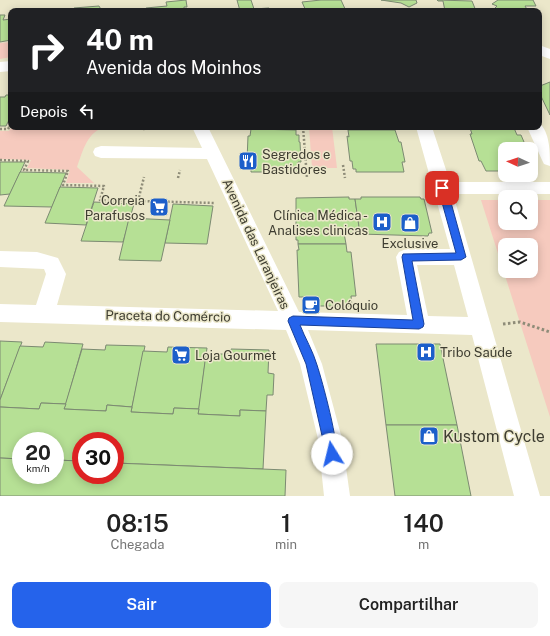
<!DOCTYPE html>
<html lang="pt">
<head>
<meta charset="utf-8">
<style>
	body { margin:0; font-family:"Public Sans",sans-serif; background:#f6f6f6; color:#222; height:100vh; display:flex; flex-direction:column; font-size:15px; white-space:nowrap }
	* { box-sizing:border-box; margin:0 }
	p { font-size:13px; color:#767676 }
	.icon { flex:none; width:22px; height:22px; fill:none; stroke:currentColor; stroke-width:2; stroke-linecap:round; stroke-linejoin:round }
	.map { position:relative; height:496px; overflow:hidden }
	.side { display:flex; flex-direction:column; background:#fff; flex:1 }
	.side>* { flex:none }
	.top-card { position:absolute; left:8px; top:8px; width:534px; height:122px; border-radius:8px; box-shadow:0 2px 10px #0003; background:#202124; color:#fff; overflow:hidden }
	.needle { width:26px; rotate:273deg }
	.controls { position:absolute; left:498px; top:142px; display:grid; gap:8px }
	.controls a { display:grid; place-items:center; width:40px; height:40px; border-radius:8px; background:#fff; box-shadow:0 2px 10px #0003; font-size:20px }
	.speed { position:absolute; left:12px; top:432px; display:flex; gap:8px; font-size:20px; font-weight:700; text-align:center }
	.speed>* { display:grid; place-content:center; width:52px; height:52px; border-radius:50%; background:#fff; box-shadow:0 2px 10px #0003; line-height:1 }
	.speed small { font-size:10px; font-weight:400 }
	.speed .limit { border:6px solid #d22; background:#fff; color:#111 }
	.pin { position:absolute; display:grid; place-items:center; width:34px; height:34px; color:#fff; margin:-17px; border-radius:8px; box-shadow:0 2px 6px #0006 }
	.me { position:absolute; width:44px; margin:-22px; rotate:351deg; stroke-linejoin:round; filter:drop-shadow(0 0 3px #0008) }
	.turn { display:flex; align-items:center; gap:14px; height:84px; padding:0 12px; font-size:18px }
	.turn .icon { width:52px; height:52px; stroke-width:2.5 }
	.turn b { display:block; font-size:28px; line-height:34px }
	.then { display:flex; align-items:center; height:38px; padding:0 12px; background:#0003; gap:8px; font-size:15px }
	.eta { display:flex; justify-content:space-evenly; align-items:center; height:68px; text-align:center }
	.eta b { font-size:24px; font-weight:600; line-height:28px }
	.button { display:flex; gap:8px; margin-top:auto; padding:8px 12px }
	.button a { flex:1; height:46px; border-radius:8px; background:#2563eb; color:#fff; font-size:16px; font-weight:600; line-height:46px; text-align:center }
	.button a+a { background:#f6f6f6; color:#222 }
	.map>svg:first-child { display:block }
</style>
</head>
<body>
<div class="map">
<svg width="550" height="496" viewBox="0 0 550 496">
	<rect width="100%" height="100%" fill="#ebe7ca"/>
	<g fill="#f6cabe" fill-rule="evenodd">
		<path d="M11,42V57L0,59V43Z"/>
		<path d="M12,127H106C87,131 83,151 77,167L94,183H66L70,170L27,168L31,160L0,159V131H9Z"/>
		<path d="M309,127H332L337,168H312Z"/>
		<path d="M481,200H505V223H531V200H550V417ZM505,245H531V271H505Z"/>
	</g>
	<g fill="#b6e095" stroke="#7c8a72">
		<path d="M186,0L187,7H184V11H147L146,8L167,6L166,2Z"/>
		<path d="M237,0H251L254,9L269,8L270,11H235H240Z"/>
		<path d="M321,0H341L346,11H306L302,2Z"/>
		<path d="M381,0H416L417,3L409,7L401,3Z"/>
		<path d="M437,0L472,1L476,11H445L443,1H438Z"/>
		<path d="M498,0H533L536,6H525L528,11H502L495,8L497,6L492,4Z"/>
		<path d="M99,6L102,11H73L74,8Z"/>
		<path d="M0,15H5L3,20L11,19V40L0,42Z"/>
		<path d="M550,82V115L539,92L540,86Z"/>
		<path d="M6,95H11V116L6,126H0V97H5Z"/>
		<path d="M251,127H296V130L251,129Z"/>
		<path d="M348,127H394L395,130H348Z"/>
		<rect x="470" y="127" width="44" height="1"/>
		<path d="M470,128H514L517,135H521L527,149H505V171H486L481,161H479L470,134H472Z"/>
		<path d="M251,129L296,130V135H299V142H300L301,162H298V172H251V169H249L250,161H247L248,136H250Z"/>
		<path d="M348,130H395L399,142H401L405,162H402L404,172H356V169H353L352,161H350L347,136L349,137Z"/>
		<path d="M0,162H25L10,194L0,195Z"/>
		<path d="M20,172L66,173L52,207L4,206Z"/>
		<path d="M60,187L98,188L86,225L45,223Z"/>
		<path d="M349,197V199H355L360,233H344L346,244H298V240H296V198Z"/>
		<path d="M361,197H420L421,199H424L432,233H429L428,236L360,234L355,199H361Z"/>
		<path d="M94,202L134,204L123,242L81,241Z"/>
		<path d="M173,204L213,206L207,244L165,243Z"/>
		<path d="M129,218L170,220L161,261L119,260Z"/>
		<path d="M298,244H346L347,252H351L356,296H351L352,306H304V297H299L297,250H299Z"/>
		<path d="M0,341L22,342L0,400Z"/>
		<path d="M45,342L83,344L66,404L41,403L39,409L0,407V400L20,346L43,347Z"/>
		<path d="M376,344H440L457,425H386Z"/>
		<path d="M106,345L145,346L132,407L107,405L106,411L64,409L82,349L105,350Z"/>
		<path d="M168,347L207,348L199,409L174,408L173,414L131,412L143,351L167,352Z"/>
		<path d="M231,349L269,350L268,373L274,374L273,395H267L266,411L240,410V416L198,414L206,354H230Z"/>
		<path d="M41,403L66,404L64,409L106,411L107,405L132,407L131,412L173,414L174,408L199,409L198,414L240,416V410L266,411L263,469L115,463V441H81V461L55,460V441H21V459L0,458V407L39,409Z"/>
		<path d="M386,425H457L471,496H395Z"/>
		<path d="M0,458L21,459V475H55V460L81,461V475H115V463L286,470L285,496H0Z"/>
	</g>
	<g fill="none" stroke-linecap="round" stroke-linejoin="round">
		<path stroke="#8e8c78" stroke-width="2" stroke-dasharray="1.5 1.5" stroke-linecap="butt" d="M9,127L11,124"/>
		<g stroke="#8e8c78" stroke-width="2.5" stroke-dasharray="2 2" stroke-linecap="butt">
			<path d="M303,127L307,178"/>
			<path d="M0,129H8L10,126"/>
			<path d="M143,130L144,127"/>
			<path d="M0,160L28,161L24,170L68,171L63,185L104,186L100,200L215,203"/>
			<path d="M343,165L345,178"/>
			<path d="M178,178L180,170"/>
			<path d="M138,201L144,177"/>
		</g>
		<path stroke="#8e8c78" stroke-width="3" stroke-dasharray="2.5 2.5" stroke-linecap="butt" d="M503,324L520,322L550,332"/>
		<g fill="#fff" fill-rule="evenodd">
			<path d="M539,123C550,132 550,152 550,166L544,164L542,160L527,127H539Z"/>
			<path d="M192,127H208L299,312L407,315L396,257L399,252L406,249H450L416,127H432L450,182H550V194H453L540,496H514L472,335L308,330L322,364L342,439L350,496H324L318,439L300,364L286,330L0,322V304L36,305L46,274L44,269L0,267V251L37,252L58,258L66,274L57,305L278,311L207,159L101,158L95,156L93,152L95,148L101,146L202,148ZM417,265H454L468,317L428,316Z"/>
		</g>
		<g fill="#fff" fill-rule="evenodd">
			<path d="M539,45L550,49V59L539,55Z"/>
			<path d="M11,61V71L0,72V62Z"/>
		</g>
	</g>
	<path fill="#2563eb" stroke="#184099" d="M442,185L447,188L466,257L461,260L412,261L424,324L423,327L419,329L300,325C305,338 313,351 317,365C322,380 340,446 336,458L332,459L327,458L306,364L288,321L289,318L293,316L413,320L402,257L403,254L456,253L438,188Z"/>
	<defs>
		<g id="restaurant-square" transform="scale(1)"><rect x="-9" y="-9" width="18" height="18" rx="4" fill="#1c5fca" stroke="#ebe7ca"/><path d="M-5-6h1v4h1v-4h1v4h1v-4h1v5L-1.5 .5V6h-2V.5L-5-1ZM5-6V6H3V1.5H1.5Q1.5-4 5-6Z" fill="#fff"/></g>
		<g id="supermarket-square" transform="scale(1)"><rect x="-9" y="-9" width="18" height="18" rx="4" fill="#1c5fca" stroke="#ebe7ca"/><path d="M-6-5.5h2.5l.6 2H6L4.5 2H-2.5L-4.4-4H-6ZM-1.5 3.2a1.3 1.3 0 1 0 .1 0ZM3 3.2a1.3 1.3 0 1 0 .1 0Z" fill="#fff"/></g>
		<g id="hospital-square" transform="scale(1)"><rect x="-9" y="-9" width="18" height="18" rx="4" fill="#1c5fca" stroke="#ebe7ca"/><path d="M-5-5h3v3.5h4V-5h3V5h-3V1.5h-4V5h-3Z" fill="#fff"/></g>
		<g id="shop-square" transform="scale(1)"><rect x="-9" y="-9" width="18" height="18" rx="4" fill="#1c5fca" stroke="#ebe7ca"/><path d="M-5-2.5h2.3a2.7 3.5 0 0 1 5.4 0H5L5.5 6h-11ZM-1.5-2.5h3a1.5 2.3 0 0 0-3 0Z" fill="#fff"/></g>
		<g id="cafe-square" transform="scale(1)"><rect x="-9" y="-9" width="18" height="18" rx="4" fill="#1c5fca" stroke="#ebe7ca"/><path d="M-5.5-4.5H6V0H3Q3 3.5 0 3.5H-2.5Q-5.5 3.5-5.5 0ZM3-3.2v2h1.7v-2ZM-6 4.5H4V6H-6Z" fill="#fff"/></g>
	</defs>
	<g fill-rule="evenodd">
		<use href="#restaurant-square" x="248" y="161"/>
		<use href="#supermarket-square" x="159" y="207"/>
		<use href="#hospital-square" x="382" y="222"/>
		<use href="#shop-square" x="410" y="223"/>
		<use href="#cafe-square" x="311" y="305"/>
		<use href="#hospital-square" x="426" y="352"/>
		<use href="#supermarket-square" x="181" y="355"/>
		<use href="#shop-square" x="429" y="436"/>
	</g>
	<g text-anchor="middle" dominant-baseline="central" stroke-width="3" stroke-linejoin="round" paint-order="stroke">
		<g font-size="13" fill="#3e3d31" stroke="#ebe7ca" text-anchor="start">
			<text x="262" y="154">Segredos e<tspan x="262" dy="15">Bastidores</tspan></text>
			<text x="145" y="200" text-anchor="end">Correia<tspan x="145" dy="15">Parafusos</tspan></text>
			<text x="368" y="215" text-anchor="end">Clínica Médica -<tspan x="368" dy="15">Analises clinicas</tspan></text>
			<text x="410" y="243" text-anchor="middle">Exclusive</text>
			<text x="325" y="305">Colóquio</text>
			<text x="440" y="352">Tribo Saúde</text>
			<text x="195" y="355">Loja Gourmet</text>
		</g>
		<g font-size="13" fill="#3e3d31" stroke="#ebe7ca">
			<text transform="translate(256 244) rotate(65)">Avenida das Laranjeiras</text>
			<text transform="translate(168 316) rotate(1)">Praceta do Comércio</text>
		</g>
		<g font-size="16" fill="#3e3d31" stroke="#ebe7ca" text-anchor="start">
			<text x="443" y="436">Kustom Cycle</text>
		</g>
	</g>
</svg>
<div class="controls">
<a><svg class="needle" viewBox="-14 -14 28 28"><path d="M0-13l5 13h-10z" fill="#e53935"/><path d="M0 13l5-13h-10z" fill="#767676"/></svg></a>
<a><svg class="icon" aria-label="search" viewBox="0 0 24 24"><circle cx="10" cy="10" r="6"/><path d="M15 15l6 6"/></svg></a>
<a><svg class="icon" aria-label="layers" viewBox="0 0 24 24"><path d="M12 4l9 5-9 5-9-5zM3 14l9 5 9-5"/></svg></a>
</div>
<div class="speed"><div>20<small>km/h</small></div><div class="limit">30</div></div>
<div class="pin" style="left:442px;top:188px;background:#d93025"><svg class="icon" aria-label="arrive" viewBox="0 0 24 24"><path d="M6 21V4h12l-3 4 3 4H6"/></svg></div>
<svg class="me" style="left:332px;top:454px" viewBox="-20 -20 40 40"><circle r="19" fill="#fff"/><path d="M0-13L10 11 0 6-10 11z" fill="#2563eb"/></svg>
<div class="top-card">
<div class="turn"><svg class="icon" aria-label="right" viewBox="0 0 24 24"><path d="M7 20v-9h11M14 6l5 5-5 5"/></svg><div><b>40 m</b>Avenida dos Moinhos</div></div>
<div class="then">Depois<svg class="icon" aria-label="left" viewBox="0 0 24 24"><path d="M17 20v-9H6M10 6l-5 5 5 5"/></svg></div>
</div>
</div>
<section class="side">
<div class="eta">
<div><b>08:15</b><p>Chegada</p></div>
<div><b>1</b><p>min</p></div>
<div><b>140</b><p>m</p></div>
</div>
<div class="button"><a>Sair</a><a>Compartilhar</a></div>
</section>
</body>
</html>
